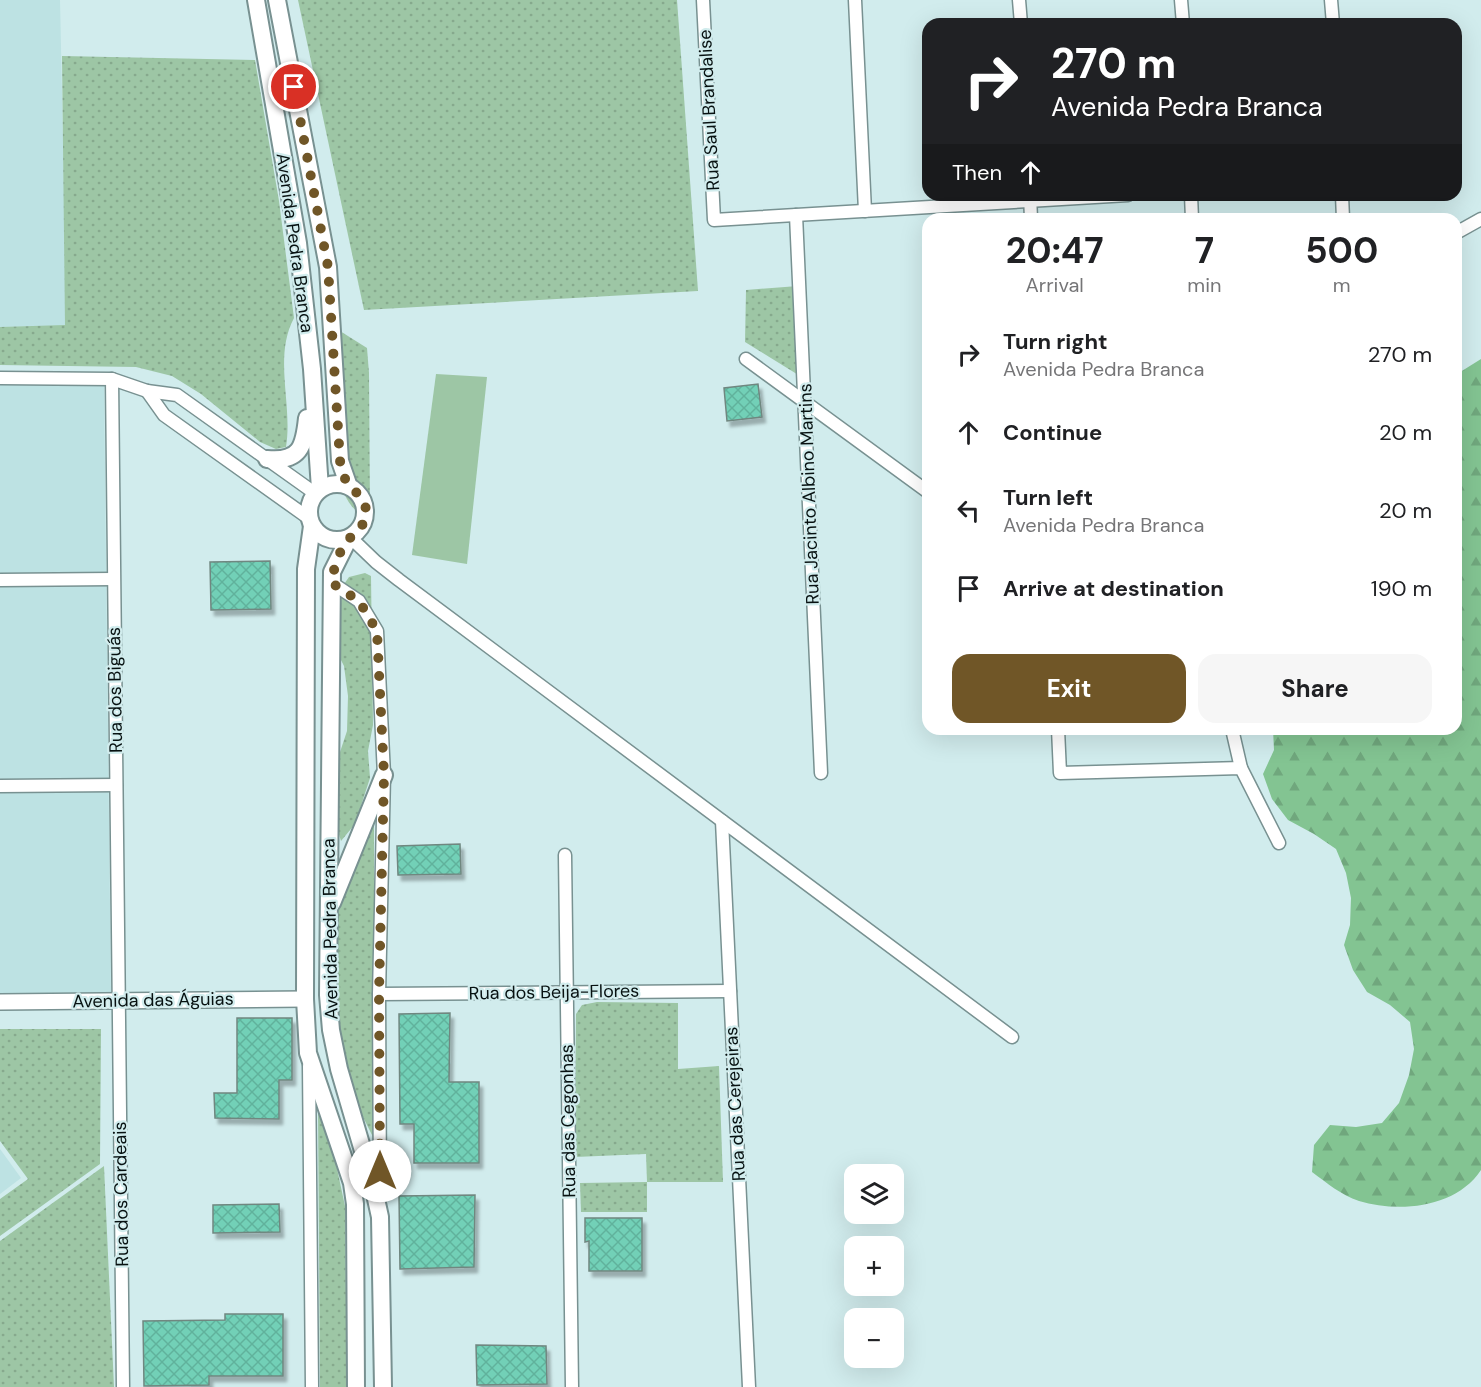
<!DOCTYPE html>
<html lang="en">
<head>
<meta charset="utf-8">
<style>
	body { margin:0; font-family:"DM Sans",sans-serif; background:#f6f6f6; color:#202124; height:100vh; display:flex; flex-direction:column; font-size:22px; white-space:nowrap }
	* { box-sizing:border-box; margin:0 }
	p { font-size:20px; color:#757577 }
	.icon { flex:none; width:33px; height:33px; fill:none; stroke:currentColor; stroke-width:2; stroke-linecap:round; stroke-linejoin:round }
	.map { position:relative; flex:1; overflow:hidden }
	.panel { position:absolute; left:922px; top:213px; width:540px; height:522px; display:flex; flex-direction:column; background:#fff; border-radius:18px; box-shadow:0 6px 24px #0002 }
	.panel>* { flex:none }
	.top-card { position:absolute; left:922px; top:18px; width:540px; height:183px; border-radius:18px; box-shadow:0 6px 24px #0002; background:#202124; color:#fff; overflow:hidden }
	.fabs { position:absolute; left:844px; top:1164px; display:grid; gap:12px }
	.fabs a { display:grid; place-items:center; width:60px; height:60px; border-radius:12px; background:#fff; box-shadow:0 6px 24px #0002; font-size:30px }
	.pin { position:absolute; display:grid; place-items:center; width:51px; height:51px; color:#fff; margin:-26px; border:3px solid #fff; border-radius:50%; box-shadow:0 2px 6px #0007 }
	.me { position:absolute; width:66px; margin:-33px; rotate:0deg; stroke-linejoin:round; filter:drop-shadow(0 0 4px #0008) }
	.turn { display:flex; align-items:center; gap:21px; height:126px; padding:0 30px; font-size:27px }
	.turn .icon { width:78px; height:78px; stroke-width:2.5 }
	.turn b { display:block; font-size:42px; line-height:51px }
	.then { display:flex; align-items:center; height:57px; padding:0 30px; background:#0003; gap:12px; font-size:22px }
	.eta { display:flex; justify-content:space-evenly; align-items:center; height:102px; text-align:center }
	.eta b { font-size:36px; font-weight:700; line-height:42px }
	.button { display:flex; gap:12px; margin-top:auto; padding:12px 30px }
	.button a { flex:1; height:69px; border-radius:18px; background:#705627; color:#fff; font-size:24px; font-weight:700; line-height:69px; text-align:center }
	.button a+a { background:#f6f6f6; color:#202124 }
	ul { padding:0; list-style:none }
	li { display:flex; align-items:center; gap:18px; height:78px; padding:0 30px }
	li div { flex:1 }
	li b { display:block; font-size:22px }
	li em { font-style:normal }
	.map>svg:first-child { display:block }
</style>
</head>
<body>
<div class="map">
<svg width="1481" height="1387" viewBox="0 0 1481 1387">
	<defs>
		<pattern id="grass-dots" width="8" height="8" patternUnits="userSpaceOnUse" patternTransform="scale(1.5)"><rect width="8" height="8" fill="#9dc6a5"/><path d="M2 2h.1M6 6h.1" fill="none" stroke="#86a98d" stroke-width="1.8" stroke-linecap="round"/></pattern>
		<pattern id="forest-firs" width="22" height="20" patternUnits="userSpaceOnUse" patternTransform="scale(1.5)"><rect width="22" height="20" fill="#83c492"/><path d="M5 1l3.5 6h-7zM16 11l3.5 6h-7z" fill="#70a77d"/></pattern>
		<pattern id="building-cross-hatch" width="8" height="8" patternUnits="userSpaceOnUse" patternTransform="scale(1.5)"><rect width="8" height="8" fill="#72d0b7"/><path d="M0 0l8 8M0 8l8-8" fill="none" stroke="#61b29c"/></pattern>
		<filter id="shadow"><feDropShadow dx="3.5" dy="5.5" stdDeviation="1.5" flood-color="#0004"/></filter>
	</defs>
	<rect width="100%" height="100%" fill="#d1eced"/>
	<g fill="#bde2e3">
		<path d="M0,0H60L67,326L0,327Z"/>
		<path d="M0,382H104L111,994L0,995Z"/>
		<path d="M0,1149L21,1178L0,1194Z"/>
	</g>
	<g fill="url(#grass-dots)">
		<path d="M298,0H677L698,291L364,310Z"/>
		<path d="M62,56L255,60L279,201L294,318C273,357 293,405 286,447L276,449L260,442L201,394L172,376L136,367L0,365V327L65,325Z"/>
		<path d="M798,286L800,376L745,342L746,290Z"/>
		<path d="M340,331L367,348L369,373L370,512L367,516C355,513 349,504 344,493Z"/>
		<path d="M365,573L371,576L373,725L368,751L370,778L355,824L341,841L337,828L339,755L347,731L348,696L344,666L338,654L342,587L349,577Z"/>
		<path d="M370,822L374,823V1139L358,1107L344,1060L335,1011V927L339,905Z"/>
		<path d="M597,1002L678,1003V1069L719,1066L723,1182H647V1212H581L580,1183L647,1182L646,1154L575,1157L576,1014L582,1005Z"/>
		<path d="M0,1029H101L100,1164L0,1236V1199L28,1179L0,1141Z"/>
		<path d="M318,1109L336,1164L345,1206L347,1387H320Z"/>
		<path d="M104,1166L114,1387H0V1241Z"/>
	</g>
	<path fill="url(#forest-firs)" d="M1481,359V1170C1456,1208 1399,1213 1359,1201C1341,1195 1327,1183 1312,1172L1314,1145L1330,1125L1356,1127L1382,1123L1399,1103L1409,1075L1414,1049L1410,1022L1390,1005L1367,992L1353,970L1344,945L1350,925L1351,898L1346,873L1336,849L1314,834L1288,820L1272,799L1263,774L1274,750L1273,729H1456L1457,374Z"/>
	<path fill="#9dc6a5" d="M436,374L487,377L467,564L412,555Z"/>
	<g fill="url(#building-cross-hatch)" stroke="#708780" stroke-width="1.5" filter="url(#shadow)">
		<path d="M758,384L762,417L727,421L724,388Z"/>
		<path d="M270,561L271,609L211,610L210,562Z"/>
		<path d="M460,844L461,874L398,875L397,846Z"/>
		<path d="M450,1013L449,1082H479V1163H414V1124H400L399,1014Z"/>
		<path d="M237,1018H292V1080H279V1119L215,1118L214,1093H237Z"/>
		<path d="M475,1195L474,1267L400,1269L399,1196Z"/>
		<path d="M279,1204L280,1232L213,1233V1205Z"/>
		<path d="M585,1218H642V1271H589V1241L585,1242Z"/>
		<path d="M225,1314H283V1376H209V1385L144,1386L143,1321L225,1320Z"/>
		<path d="M476,1345L546,1346L547,1384L477,1385Z"/>
	</g>
	<g fill="none" stroke-linecap="round" stroke-linejoin="round">
		<g stroke="#789191" stroke-width="15">
			<g id="minor">
				<path d="M703,0L714,220L1128,195"/>
				<path d="M855,0L865,211"/>
				<path d="M1019,0L1021,24"/>
				<path d="M1181,0L1183,24"/>
				<path d="M1331,0L1333,24"/>
				<path d="M1030,195L1031,219"/>
				<path d="M1191,195L1192,219"/>
				<path d="M1342,195L1343,219"/>
				<path d="M796,215L821,773"/>
				<path d="M1456,233L1481,219"/>
				<path d="M746,359L928,492"/>
				<path d="M0,378L112,379L147,391L177,395L316,494"/>
				<path d="M112,379L123,1387"/>
				<path d="M147,391L164,415L310,519"/>
				<path d="M351,538L376,562L399,580L1012,1037"/>
				<path d="M0,580L113,579"/>
				<path d="M332,583L359,601L377,631L384,775L379,994L380,1195"/>
				<path d="M1058,729L1060,773L1241,768L1279,843"/>
				<path d="M1232,729L1241,768"/>
				<path d="M0,786L116,785"/>
				<path d="M722,821L749,1387"/>
				<path d="M565,855L572,1387"/>
				<path d="M379,994L730,991"/>
				<path d="M309,1066L312,1387"/>
			</g>
		</g>
		<g stroke="#789191" stroke-width="18">
			<path id="tertiary" d="M0,1002L305,999"/>
		</g>
		<g stroke="#789191" stroke-width="20">
			<g id="secondary">
				<path d="M256,0L298,243L312,369L320,489"/>
				<path d="M277,0L328,267L340,461L348,484"/>
				<path d="M267,459C300,462 304,447 307,418"/>
				<circle cx="337" cy="512" r="28"/>
				<path d="M312,526L306,569L305,999L308,1053L352,1183L355,1204L356,1387"/>
				<path d="M348,540L332,572L328,995L331,1030L339,1069L373,1185L380,1217L383,1387"/>
				<path d="M332,903L384,775"/>
			</g>
		</g>
		<use href="#minor" stroke="#fff" stroke-width="12"/>
		<use href="#tertiary" stroke="#fff" stroke-width="15"/>
		<use href="#secondary" stroke="#fff" stroke-width="16"/>
	</g>
	<g fill="none" stroke-linecap="round" stroke-linejoin="round">
		<path stroke="#705627" stroke-width="10" stroke-dasharray="0 18" d="M294,87L328,267L340,461C342,468 344,478 347,483C352,491 363,495 365,504C369,524 359,528 348,540C340,548 332,572 332,583L359,601L377,631L384,775L379,994L380,1171"/>
	</g>
	<g text-anchor="middle" dominant-baseline="central" stroke-width="4.5" stroke-linejoin="round" paint-order="stroke">
		<g font-size="18" fill="#071111" stroke="#d1eced">
			<text transform="translate(709 110) rotate(-93)">Rua Saul Brandalise</text>
			<text transform="translate(295 243) rotate(82)">Avenida Pedra Branca</text>
			<text transform="translate(809 494) rotate(-92)">Rua Jacinto Albino Martins</text>
			<text transform="translate(115 690) rotate(-91)">Rua dos Biguás</text>
			<text transform="translate(330 929) rotate(-91)">Avenida Pedra Branca</text>
			<text transform="translate(554 992) rotate(-1)">Rua dos Beija-Flores</text>
			<text transform="translate(153 1000) rotate(-1)">Avenida das Águias</text>
			<text transform="translate(735 1104) rotate(-93)">Rua das Cerejeiras</text>
			<text transform="translate(568 1121) rotate(-91)">Rua das Cegonhas</text>
			<text transform="translate(121 1194) rotate(-91)">Rua dos Cardeais</text>
		</g>
	</g>
</svg>
<div class="fabs">
<a><svg class="icon" aria-label="layers" viewBox="0 0 24 24"><path d="M12 4l9 5-9 5-9-5zM3 14l9 5 9-5"/></svg></a>
<a>+</a>
<a>−</a>
</div>
<div class="pin" style="left:294px;top:87px;background:#d93025"><svg class="icon" aria-label="arrive" viewBox="0 0 24 24"><path d="M6 21V4h12l-3 4 3 4H6"/></svg></div>
<svg class="me" style="left:380px;top:1171px" viewBox="-20 -20 40 40"><circle r="19" fill="#fff"/><path d="M0-13L10 11 0 6-10 11z" fill="#705627"/></svg>
<div class="top-card">
<div class="turn"><svg class="icon" aria-label="right" viewBox="0 0 24 24"><path d="M7 20v-9h11M14 6l5 5-5 5"/></svg><div><b>270 m</b>Avenida Pedra Branca</div></div>
<div class="then">Then<svg class="icon" aria-label="ahead" viewBox="0 0 24 24"><path d="M12 20V5M6 11l6-6 6 6"/></svg></div>
</div>
<section class="panel">
<div class="eta">
<div><b>20:47</b><p>Arrival</p></div>
<div><b>7</b><p>min</p></div>
<div><b>500</b><p>m</p></div>
</div>
<ul>
<li><svg class="icon" aria-label="right" viewBox="0 0 24 24"><path d="M7 20v-9h11M14 6l5 5-5 5"/></svg><div><b>Turn right</b><p>Avenida Pedra Branca</p></div><em>270 m</em></li>
<li><svg class="icon" aria-label="ahead" viewBox="0 0 24 24"><path d="M12 20V5M6 11l6-6 6 6"/></svg><div><b>Continue</b></div><em>20 m</em></li>
<li><svg class="icon" aria-label="left" viewBox="0 0 24 24"><path d="M17 20v-9H6M10 6l-5 5 5 5"/></svg><div><b>Turn left</b><p>Avenida Pedra Branca</p></div><em>20 m</em></li>
<li><svg class="icon" aria-label="arrive" viewBox="0 0 24 24"><path d="M6 21V4h12l-3 4 3 4H6"/></svg><div><b>Arrive at destination</b></div><em>190 m</em></li>
</ul>
<div class="button"><a>Exit</a><a>Share</a></div>
</section>
</div>
</body>
</html>
